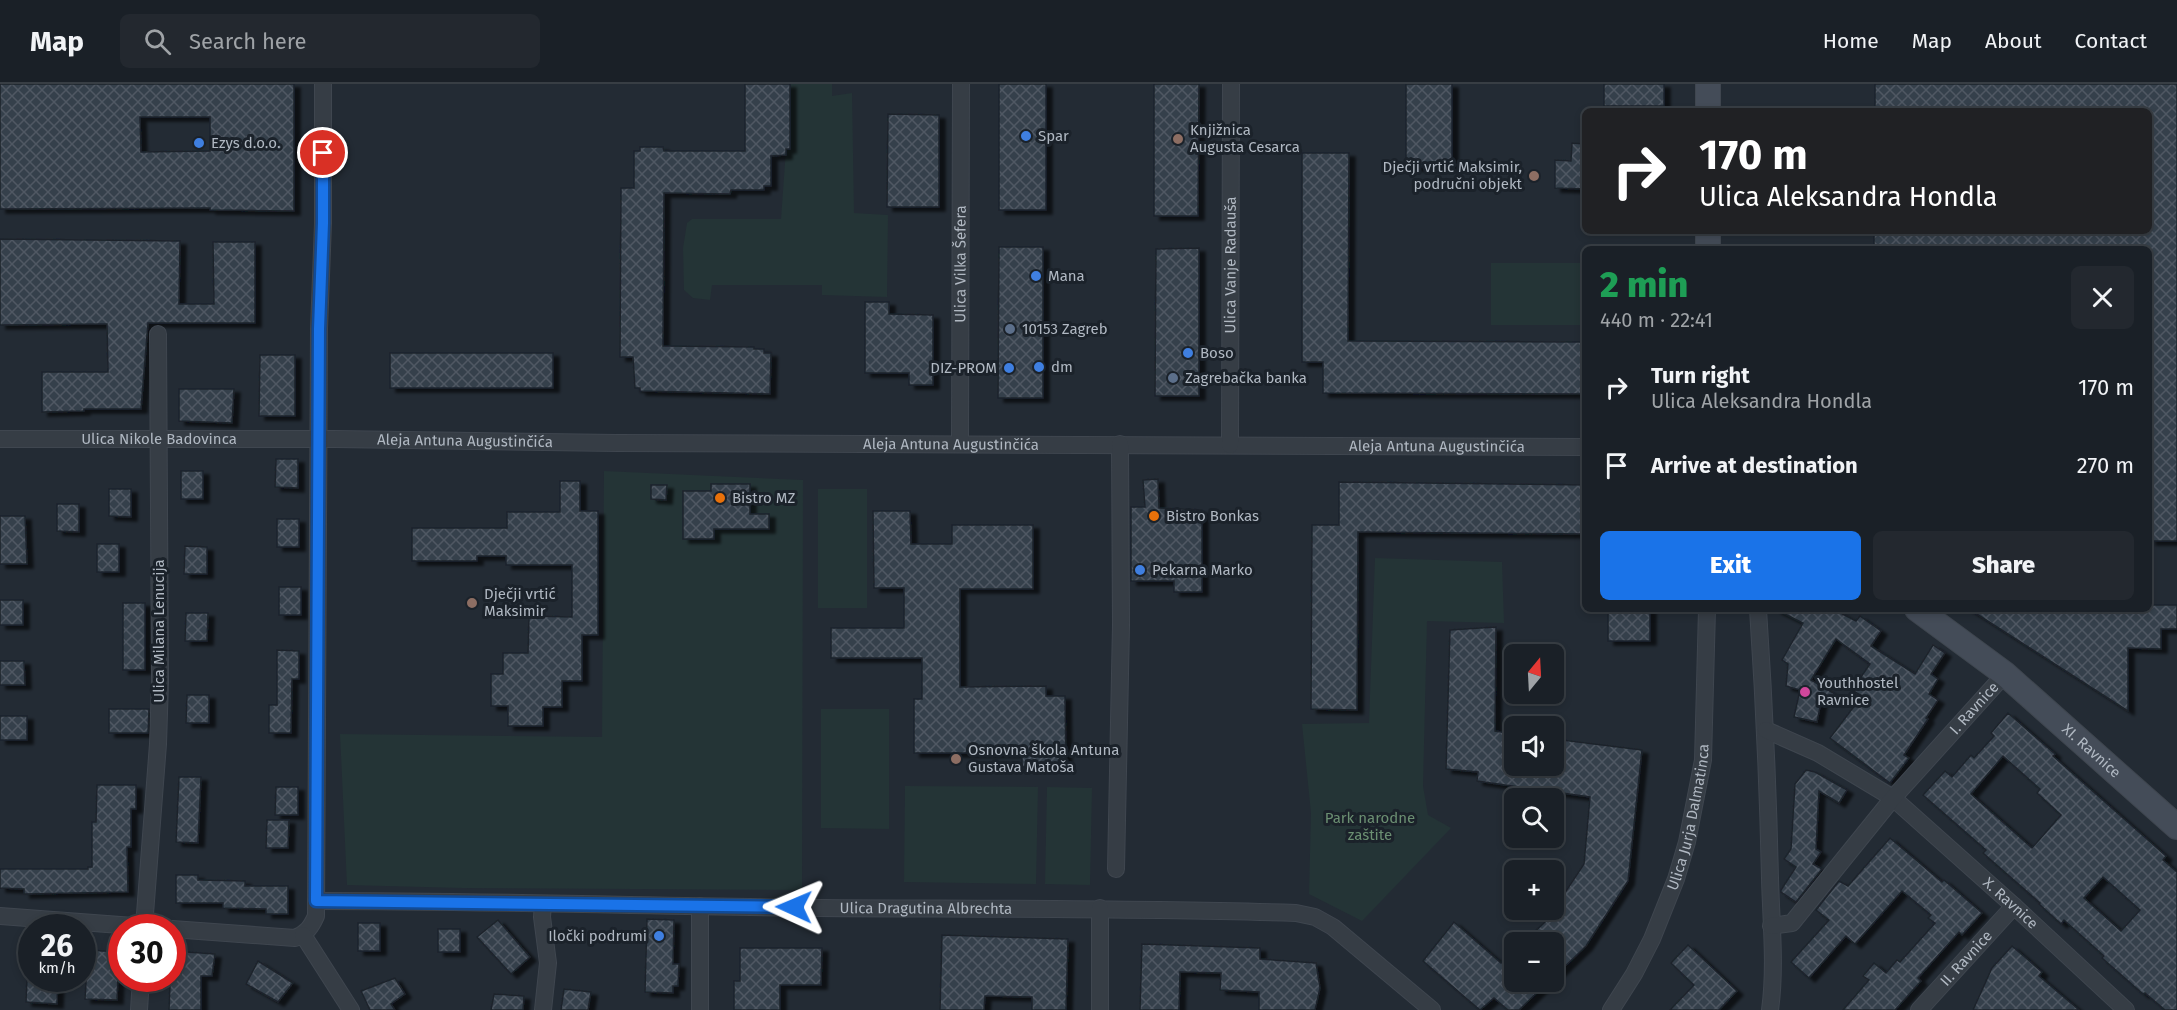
<!DOCTYPE html>
<html lang="en">
<head>
<meta charset="utf-8">
<style>
	body { margin:0; font-family:"Fira Sans",sans-serif; background:#23282f; color:#f1f3f6; height:100vh; display:flex; flex-direction:column; font-size:22px; white-space:nowrap }
	* { box-sizing:border-box; margin:0 }
	p { font-size:20px; color:#9fa3a7 }
	.icon { flex:none; width:33px; height:33px; fill:none; stroke:currentColor; stroke-width:2; stroke-linecap:round; stroke-linejoin:round }
	.map { position:relative; flex:1; overflow:hidden }
	.details { position:absolute; left:1582px; top:162px; width:570px; height:366px; display:flex; flex-direction:column; background:#1a2027; border-radius:9px; box-shadow:0 3px 9px #0003,0 0 0 2px #383e44 }
	.details>* { flex:none }
	.banner { position:absolute; left:1582px; top:24px; width:570px; height:126px; border-radius:9px; box-shadow:0 3px 9px #0003,0 0 0 2px #383e44; background:#202124; color:#fff; overflow:hidden }
	.needle { width:39px; rotate:18deg }
	.buttons { position:absolute; left:1504px; top:560px; display:grid; gap:12px }
	.buttons a { display:grid; place-items:center; width:60px; height:60px; border-radius:9px; background:#1a2027; box-shadow:0 3px 9px #0003,0 0 0 2px #383e44; font-size:30px }
	.speed { position:absolute; left:18px; top:830px; display:flex; gap:12px; font-size:30px; font-weight:700; text-align:center }
	.speed>* { display:grid; place-content:center; width:78px; height:78px; border-radius:50%; background:#1a2027; box-shadow:0 3px 9px #0003,0 0 0 2px #383e44; line-height:1 }
	.speed small { font-size:15px; font-weight:400 }
	.speed .limit { border:9px solid #d22; background:#fff; color:#111 }
	.pin { position:absolute; display:grid; place-items:center; width:51px; height:51px; color:#fff; margin:-26px; border:3px solid #fff; border-radius:50%; box-shadow:0 2px 6px #0007 }
	.me { position:absolute; width:66px; margin:-33px; rotate:271deg; stroke-linejoin:round; filter:drop-shadow(0 0 4px #0008) }
	.turn { display:flex; align-items:center; gap:21px; height:126px; padding:0 18px; font-size:27px }
	.turn .icon { width:78px; height:78px; stroke-width:2.5 }
	.turn b { display:block; font-size:42px; line-height:51px }
	.round { display:grid; place-items:center; flex:none; width:63px; height:63px; border-radius:9px; background:#23282f }
	.headline { display:flex; align-items:center; justify-content:space-between; height:102px; padding:0 18px }
	h1 { font-size:36px; font-weight:800; line-height:45px; color:#1e9e55 }
	.cta { display:flex; gap:12px; margin-top:auto; padding:12px 18px }
	.cta a { flex:1; height:69px; border-radius:9px; background:#1a73e8; color:#fff; font-size:24px; font-weight:800; line-height:69px; text-align:center }
	.cta a+a { background:#23282f; color:#f1f3f6 }
	ul { padding:0; list-style:none }
	li { display:flex; align-items:center; gap:18px; height:78px; padding:0 18px }
	li div { flex:1 }
	li b { display:block; font-size:22px }
	li em { font-style:normal }
	header { display:flex; align-items:center; gap:36px; box-sizing:border-box; height:84px; padding:0 30px; background:#1a2027; border-bottom:2px solid #383e44 }
	header strong { font-size:28px }
	nav { display:flex; gap:33px; margin-inline-start:auto; font-size:21px }
	.search { width:420px; height:54px; background:#23282f; display:flex; align-items:center; gap:15px; box-sizing:border-box; padding:0 21px; border-radius:9px; color:#9fa3a7; font-size:22px }
	.map>svg:first-child { display:block }
</style>
</head>
<body>
<header>
<strong>Map</strong>
<div class="search"><svg class="icon" aria-label="search" viewBox="0 0 24 24"><circle cx="10" cy="10" r="6"/><path d="M15 15l6 6"/></svg>Search here</div>
<nav><a>Home</a><a>Map</a><a>About</a><a>Contact</a></nav>
</header>
<div class="map">
<svg width="2177" height="926" viewBox="0 0 2177 926">
	<defs>
		<pattern id="building-cross-hatch" width="8" height="8" patternUnits="userSpaceOnUse" patternTransform="scale(1.5)"><rect width="8" height="8" fill="#353f4b"/><path d="M0 0l8 8M0 8l8-8" fill="none" stroke="#505963"/></pattern>
		<filter id="shadow"><feDropShadow dx="6" dy="4" stdDeviation="1.5" flood-color="#0009"/></filter>
	</defs>
	<rect width="100%" height="100%" fill="#232b34"/>
	<g fill="#243436">
		<path d="M790,0H832V12L852,9L854,129L888,131L887,213L822,211V201H712L710,216L693,214L684,206L683,164L687,139L692,135H781L786,65H790Z"/>
		<rect x="1491" y="179" width="94" height="62"/>
		<path d="M604,387L803,396L802,806L462,804L347,801L340,650L602,653Z"/>
		<rect x="818" y="405" width="49" height="119"/>
		<path d="M1375,474L1502,478L1504,539L1427,537L1423,702L1428,731L1451,744L1362,837L1309,810L1311,729L1302,640L1369,639Z"/>
		<path d="M821,625H889V745L821,744Z"/>
		<path d="M905,702L1038,703L1036,800L904,798Z"/>
		<path d="M1047,703L1092,704L1090,801L1045,800Z"/>
	</g>
	<g fill="url(#building-cross-hatch)" stroke="#1d242c" stroke-width="1.5" fill-rule="evenodd" filter="url(#shadow)">
		<path d="M0,0H294V127L210,126V124L0,125ZM140,33H210V67L141,68Z"/>
		<path d="M745,0H790V65H786V71L771,72V102H764V106H731L730,110L664,109L663,262L754,263V265H764V269H771L770,310L640,307V304H635L633,273H620L621,104H634V67H640V63H663L664,67H745Z"/>
		<rect x="999" y="0" width="47" height="126"/>
		<path d="M1154,0H1199L1198,132H1154Z"/>
		<rect x="1406" y="0" width="46" height="83"/>
		<rect x="1604" y="0" width="60" height="22"/>
		<path d="M1875,0H2177V457H2150V165H1874V147H2150V27H1875Z"/>
		<path d="M888,30L939,31V123H887Z"/>
		<path d="M1572,59L1586,60V105L1555,104V76L1571,77Z"/>
		<path d="M1302,69H1349L1348,257L1586,258V310L1323,309V278H1302Z"/>
		<path d="M0,155L180,157L179,220H214L213,158H255V239H148L141,325H84V327L42,328V288H108L107,240L0,241Z"/>
		<path d="M999,163H1043V314H998Z"/>
		<path d="M1199,164V312H1155L1156,165Z"/>
		<path d="M865,218H889V230L933,231V301H909V289H865Z"/>
		<rect x="390" y="269" width="163" height="35"/>
		<path d="M260,271H295V332H259Z"/>
		<path d="M179,305H234L232,339L179,337Z"/>
		<path d="M276,375H298V404L275,403Z"/>
		<rect x="181" y="387" width="22" height="28"/>
		<path d="M1158,395L1159,424L1202,426V508H1174V497H1131V423H1145L1143,396Z"/>
		<path d="M560,397H580V427H598V551H582V597H562V623H543V642H508V622H491V590H503V569H528L529,532L572,533V481H506V472H477V477H412V444H507V428H560Z"/>
		<path d="M1339,398L1586,401V450L1358,448L1357,626L1311,625L1312,441H1339Z"/>
		<path d="M711,400H750V430H769V445H714V455H683V407H711Z"/>
		<path d="M651,401H667L666,416L651,415Z"/>
		<path d="M109,405H131V433L109,432Z"/>
		<path d="M57,420H79V448L57,447Z"/>
		<path d="M873,427H910L911,460H952V441H1033V505H960V603L1046,602V612H1065L1066,682L1022,683V669H914V615H922V574H831V544H904V504H874Z"/>
		<path d="M0,432H25L27,480H0Z"/>
		<rect x="277" y="435" width="22" height="28"/>
		<rect x="97" y="460" width="22" height="28"/>
		<path d="M185,462L207,463V490H184Z"/>
		<rect x="279" y="503" width="22" height="28"/>
		<rect x="0" y="516" width="23" height="25"/>
		<rect x="123" y="519" width="22" height="67"/>
		<path d="M2150,521H2177V545H2161V565L2128,564V627L1969,525H2150Z"/>
		<rect x="1608" y="525" width="42" height="32"/>
		<path d="M1775,525H1833L1856,537L1860,532L1881,547L1871,562L1915,590L1933,561L1945,569L1931,590L1938,595L1929,610L1938,616L1926,634L1928,635L1904,671L1909,674L1890,699L1830,654L1862,612L1852,606L1870,580L1836,555L1811,596L1840,613L1838,618L1822,613L1817,638L1794,633L1800,606L1786,602L1788,580L1782,576L1803,539Z"/>
		<path d="M186,529H208L207,557H185Z"/>
		<path d="M1496,543L1495,647L1515,650V681H1554V655L1642,666L1628,797L1586,862L1554,893V858H1524L1546,837L1584,780L1590,713L1477,697L1478,688L1446,685L1450,546Z"/>
		<path d="M277,566L299,567V595H292L291,649H269V621H277Z"/>
		<path d="M0,577H24L25,601H0Z"/>
		<path d="M187,611H209V639H186Z"/>
		<path d="M109,625H149L148,649H109Z"/>
		<path d="M2008,629L2055,670L2053,672L2166,772L2163,776L2177,788V926H2165L2145,909L2143,910L2102,874L2104,872L2064,836L2061,840L2039,820L2040,819L1983,769L1986,766L1923,711L1945,687L1952,693L1971,671L1974,674L1994,652L1991,649ZM2003,672L2040,705L2037,709L2061,731L2032,764L1971,710ZM2103,793L2140,826L2121,847L2084,814Z"/>
		<rect x="0" y="632" width="27" height="24"/>
		<path d="M1806,686L1815,688L1847,706L1839,719L1819,707L1816,765L1821,768L1813,780L1822,785L1796,818L1781,808V806L1796,783L1784,775L1791,765L1795,700Z"/>
		<path d="M179,693H201L198,759L176,758Z"/>
		<path d="M97,701H136V725H131V763H127L128,808L24,810V805L0,804V785H88V783H92V738H96Z"/>
		<path d="M276,703H298V731H275Z"/>
		<path d="M267,736H289L288,764H266Z"/>
		<path d="M1890,754L1942,798L1944,796L1982,829L1962,851L1959,848L1918,894L1921,897L1895,926H1843L1869,896L1863,892L1874,879L1886,889L1897,876L1900,878L1935,839L1928,834L1931,831L1902,807L1855,860L1846,852L1809,894L1791,878L1829,836L1816,826L1839,797L1848,802Z"/>
		<path d="M176,791H198V796L245,797V802H288V830H266V825L223,824V819H176Z"/>
		<path d="M647,835L674,836L673,880H679L678,902H673V909L645,908Z"/>
		<path d="M498,836L530,873L511,890L477,853Z"/>
		<path d="M1454,838L1501,879L1515,866V897H1549L1519,926H1508L1494,914L1480,926L1423,877Z"/>
		<rect x="358" y="839" width="22" height="28"/>
		<rect x="438" y="845" width="22" height="23"/>
		<path d="M942,851L1068,855L1066,926H1032V913L985,912L984,926H940Z"/>
		<path d="M1142,860L1260,864V875L1316,879L1320,904L1315,926H1259V908L1220,906L1221,889L1180,888L1179,926H1140Z"/>
		<path d="M1688,861L1737,907L1719,926H1670L1694,901L1671,879Z"/>
		<path d="M2012,862L2042,888L2039,892L2079,926H1973L1992,884Z"/>
		<path d="M740,864H822L821,901H780V926H734V897H740Z"/>
		<path d="M88,866L119,868L117,916L85,915Z"/>
		<path d="M172,867L215,870L212,892H201V926H169L170,900H172Z"/>
		<path d="M258,877L293,899L278,918L246,900Z"/>
		<path d="M27,894H58L57,920L26,918Z"/>
		<path d="M395,894L405,910L391,920L395,926H370L361,907Z"/>
		<path d="M564,905L591,908L588,926H561Z"/>
		<path d="M494,910L524,912L523,926H491Z"/>
	</g>
	<g fill="none" stroke-linecap="round" stroke-linejoin="round">
		<g stroke="#3f464f" stroke-width="18">
			<g id="street">
				<path id="s1" d="M0,355H335L616,359L1586,363"/>
				<path id="s2" d="M960,360L961,0"/>
				<path id="s3" d="M1230,361L1231,0"/>
				<path d="M1758,525C1764,615 1768,704 1770,794C1771,837 1776,883 1770,926"/>
				<path id="s4" d="M1766,646L1818,669L1893,714L2014,822L2126,926"/>
				<path d="M1116,785L1121,541L1120,360"/>
				<path id="s5" d="M316,817C484,817 651,822 819,824C978,825 1137,824 1296,829L1315,833L1333,843L1432,926"/>
				<path d="M700,822V926"/>
				<path d="M0,832L147,843"/>
				<path id="s6" d="M1771,842L1792,839L1893,714L2005,590"/>
				<path d="M144,843L158,660L160,598L158,250"/>
				<path d="M172,845L295,854C307,849 311,843 316,832L319,245L323,139V0"/>
				<path d="M303,851L351,926"/>
				<path d="M139,926L141,894"/>
				<path d="M543,926L548,879L542,833L543,820"/>
				<path d="M1100,926V824"/>
				<path id="s7" d="M1611,926L1634,890L1652,855L1676,795L1687,758L1703,676L1707,525"/>
				<path id="s8" d="M1919,926L2014,822"/>
			</g>
		</g>
		<g stroke="#3f464f" stroke-width="26">
			<g id="secondary">
				<path d="M1708,27V0"/>
				<path d="M1708,165V147"/>
				<path id="s9" d="M1917,525L2005,590L2177,743"/>
			</g>
		</g>
		<use href="#street" stroke="#363d45" stroke-width="16"/>
		<use href="#secondary" stroke="#444c58" stroke-width="24"/>
	</g>
	<g fill="none" stroke-linecap="round" stroke-linejoin="round">
		<g stroke="#114b97" stroke-width="15">
			<path id="route" d="M323,69V139L319,245L316,817L794,823"/>
		</g>
		<use href="#route" stroke="#1a73e8" stroke-width="10"/>
	</g>
	<g fill="#3f7fe0" stroke="#1b222a" stroke-width="2">
		<circle cx="1026" cy="52" r="6"/>
		<circle cx="199" cy="59" r="6"/>
		<circle cx="1036" cy="192" r="6"/>
		<circle cx="1188" cy="269" r="6"/>
		<circle cx="1039" cy="283" r="6"/>
		<circle cx="1009" cy="284" r="6"/>
		<circle cx="1140" cy="486" r="6"/>
		<circle cx="659" cy="852" r="6"/>
	</g>
	<g fill="#8d6e63" stroke="#1b222a" stroke-width="2">
		<circle cx="1178" cy="55" r="6"/>
		<circle cx="1534" cy="92" r="6"/>
		<circle cx="472" cy="519" r="6"/>
		<circle cx="956" cy="675" r="6"/>
	</g>
	<g fill="#5c6f8a" stroke="#1b222a" stroke-width="2">
		<circle cx="1010" cy="245" r="6"/>
		<circle cx="1173" cy="294" r="6"/>
	</g>
	<g fill="#e8710a" stroke="#1b222a" stroke-width="2">
		<circle cx="720" cy="414" r="6"/>
		<circle cx="1154" cy="432" r="6"/>
	</g>
	<circle fill="#d1479c" stroke="#1b222a" stroke-width="2" cx="1805" cy="608" r="6"/>
	<g text-anchor="middle" dominant-baseline="central" stroke-width="6" stroke-linejoin="round" paint-order="stroke">
		<g font-size="15" fill="#b0b8c2" stroke="#1b222a" text-anchor="start">
			<text x="1190" y="46">Knjižnica<tspan x="1190" dy="17">Augusta Cesarca</tspan></text>
			<text x="1038" y="52">Spar</text>
			<text x="211" y="59">Ezys d.o.o.</text>
			<text x="1522" y="83" text-anchor="end">Dječji vrtić Maksimir,<tspan x="1522" dy="17">područni objekt</tspan></text>
			<text x="1048" y="192">Mana</text>
			<text x="1022" y="245">10153 Zagreb</text>
			<text x="1200" y="269">Boso</text>
			<text x="1051" y="283">dm</text>
			<text x="997" y="284" text-anchor="end">DIZ-PROM</text>
			<text x="1185" y="294">Zagrebačka banka</text>
			<text x="732" y="414">Bistro MZ</text>
			<text x="1166" y="432">Bistro Bonkas</text>
			<text x="1152" y="486">Pekarna Marko</text>
			<text x="484" y="510">Dječji vrtić<tspan x="484" dy="17">Maksimir</tspan></text>
			<text x="1817" y="599">Youthhostel<tspan x="1817" dy="17">Ravnice</tspan></text>
			<text x="968" y="666">Osnovna škola Antuna<tspan x="968" dy="17">Gustava Matoša</tspan></text>
			<text x="647" y="852" text-anchor="end">Iločki podrumi</text>
		</g>
		<g font-size="15" fill="#b0b8c2" stroke="#1b222a">
			<text stroke="none"><textPath href="#s2" startOffset="180">Ulica Vilka Šefera</textPath></text>
			<text stroke="none"><textPath href="#s3" startOffset="180">Ulica Vanje Radauša</textPath></text>
			<text stroke="none"><textPath href="#s1" startOffset="159">Ulica Nikole Badovinca</textPath></text>
			<text stroke="none"><textPath href="#s1" startOffset="465">Aleja Antuna Augustinčića</textPath></text>
			<text stroke="none"><textPath href="#s1" startOffset="951">Aleja Antuna Augustinčića</textPath></text>
			<text stroke="none"><textPath href="#s1" startOffset="1437">Aleja Antuna Augustinčića</textPath></text>
			<text transform="translate(159 547) rotate(-90)">Ulica Milana Lenucija</text>
			<text stroke="none"><textPath href="#s6" startOffset="303">I. Ravnice</textPath></text>
			<text stroke="none"><textPath href="#s9" startOffset="225">XI. Ravnice</textPath></text>
			<text stroke="none"><textPath href="#s7" startOffset="210">Ulica Jurja Dalmatinca</textPath></text>
			<text stroke="none"><textPath href="#s4" startOffset="302">X. Ravnice</textPath></text>
			<text stroke="none"><textPath href="#s5" startOffset="610">Ulica Dragutina Albrechta</textPath></text>
			<text stroke="none"><textPath href="#s8" startOffset="70">II. Ravnice</textPath></text>
		</g>
		<g font-size="15" fill="#6b8f72" stroke="#1b222a">
			<text x="1370" y="734">Park narodne<tspan x="1370" dy="17">zaštite</tspan></text>
		</g>
	</g>
</svg>
<div class="buttons">
<a><svg class="needle" viewBox="-14 -14 28 28"><path d="M0-13l5 13h-10z" fill="#e53935"/><path d="M0 13l5-13h-10z" fill="#9fa3a7"/></svg></a>
<a><svg class="icon" aria-label="sound" viewBox="0 0 24 24"><path d="M4 9h4l5-4v14l-5-4H4zM17 9q2 3 0 6"/></svg></a>
<a><svg class="icon" aria-label="search" viewBox="0 0 24 24"><circle cx="10" cy="10" r="6"/><path d="M15 15l6 6"/></svg></a>
<a>+</a>
<a>−</a>
</div>
<div class="speed"><div>26<small>km/h</small></div><div class="limit">30</div></div>
<div class="pin" style="left:323px;top:69px;background:#d93025"><svg class="icon" aria-label="arrive" viewBox="0 0 24 24"><path d="M6 21V4h12l-3 4 3 4H6"/></svg></div>
<svg class="me" style="left:794px;top:823px" viewBox="-20 -20 40 40"><path d="M0-17L14 15 0 8-14 15z" fill="#1a73e8" stroke="#fff" stroke-width="4"/></svg>
<div class="banner">
<div class="turn"><svg class="icon" aria-label="right" viewBox="0 0 24 24"><path d="M7 20v-9h11M14 6l5 5-5 5"/></svg><div><b>170 m</b>Ulica Aleksandra Hondla</div></div>
</div>
<section class="details">
<div class="headline"><div><h1>2 min</h1><p>440 m · 22:41</p></div><a class="round"><svg class="icon" aria-label="close" viewBox="0 0 24 24"><path d="M6 6l12 12M18 6L6 18"/></svg></a></div>
<ul>
<li><svg class="icon" aria-label="right" viewBox="0 0 24 24"><path d="M7 20v-9h11M14 6l5 5-5 5"/></svg><div><b>Turn right</b><p>Ulica Aleksandra Hondla</p></div><em>170 m</em></li>
<li><svg class="icon" aria-label="arrive" viewBox="0 0 24 24"><path d="M6 21V4h12l-3 4 3 4H6"/></svg><div><b>Arrive at destination</b></div><em>270 m</em></li>
</ul>
<div class="cta"><a>Exit</a><a>Share</a></div>
</section>
</div>
</body>
</html>
